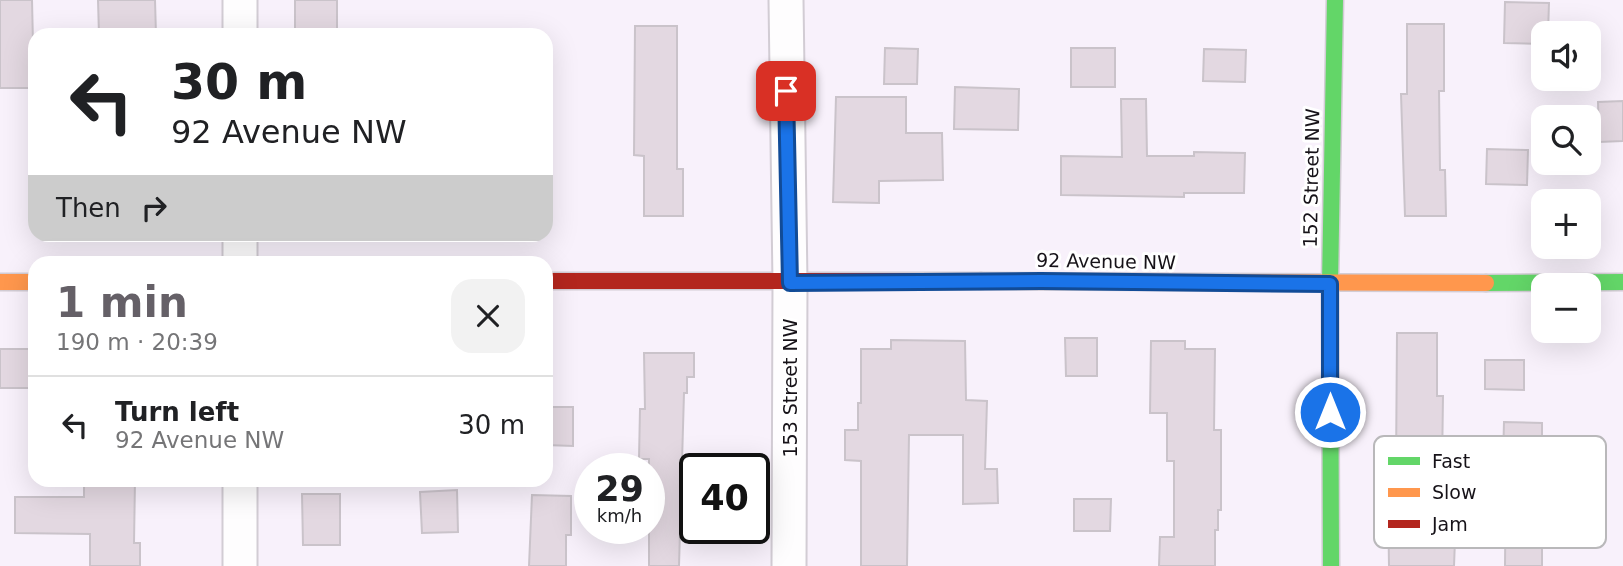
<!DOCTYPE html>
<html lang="en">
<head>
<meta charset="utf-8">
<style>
	body { margin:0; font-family:"DejaVu Sans",sans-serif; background:#f2f2f2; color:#202124; height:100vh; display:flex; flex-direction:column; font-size:26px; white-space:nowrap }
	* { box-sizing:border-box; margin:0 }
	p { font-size:23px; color:#757577 }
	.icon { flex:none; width:38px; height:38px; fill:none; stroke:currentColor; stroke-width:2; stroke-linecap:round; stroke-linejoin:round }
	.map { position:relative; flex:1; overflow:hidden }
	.sheet { position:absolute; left:28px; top:256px; width:525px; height:231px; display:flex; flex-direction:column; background:#fff; border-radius:21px; box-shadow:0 7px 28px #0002 }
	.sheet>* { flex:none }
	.hud { position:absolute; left:28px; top:28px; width:525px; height:214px; border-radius:21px; box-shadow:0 7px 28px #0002; background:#fff; color:#202124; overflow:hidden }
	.tools { position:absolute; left:1531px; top:21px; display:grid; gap:14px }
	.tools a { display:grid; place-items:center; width:70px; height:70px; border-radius:14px; background:#fff; box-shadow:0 7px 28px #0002; font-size:35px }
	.speed { position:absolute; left:574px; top:453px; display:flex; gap:14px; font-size:35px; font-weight:700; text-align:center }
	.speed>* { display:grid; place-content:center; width:91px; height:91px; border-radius:50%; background:#fff; box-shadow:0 7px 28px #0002; line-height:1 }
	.speed small { font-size:18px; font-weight:400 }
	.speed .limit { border:4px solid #111; border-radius:10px; background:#fff; color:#111 }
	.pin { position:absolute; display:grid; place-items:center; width:60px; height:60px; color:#fff; margin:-30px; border-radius:14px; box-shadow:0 4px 10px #0006 }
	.me { position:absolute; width:77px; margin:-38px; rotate:0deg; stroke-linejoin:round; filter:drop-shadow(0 0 5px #0008) }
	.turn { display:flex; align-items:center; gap:24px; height:147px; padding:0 28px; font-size:32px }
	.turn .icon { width:91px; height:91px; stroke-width:2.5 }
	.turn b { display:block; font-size:49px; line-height:60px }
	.then { display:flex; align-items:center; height:66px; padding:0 28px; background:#0003; gap:14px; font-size:26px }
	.round { display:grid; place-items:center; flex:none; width:74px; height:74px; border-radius:21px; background:#f2f2f2 }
	.headline { display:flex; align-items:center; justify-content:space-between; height:119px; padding:0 28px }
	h1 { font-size:42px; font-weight:800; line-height:52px; color:#656067 }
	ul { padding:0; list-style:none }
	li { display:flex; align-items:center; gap:21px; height:98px; padding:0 28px; border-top:2px solid #e0e0e0 }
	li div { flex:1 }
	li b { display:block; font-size:26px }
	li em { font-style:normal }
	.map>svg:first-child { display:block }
</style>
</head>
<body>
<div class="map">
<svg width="1623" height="566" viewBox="0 0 1623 566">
	<rect width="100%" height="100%" fill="#f8f1fb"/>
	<g fill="#e3d8e1" stroke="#cac3ca" stroke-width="2">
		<path d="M0,0H32L34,88H0Z"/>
		<path d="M98,0H155L156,35H99Z"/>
		<rect x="295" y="0" width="42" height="35"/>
		<path d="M1505,2L1549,3L1548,33H1544V44L1504,43Z"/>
		<path d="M1407,24H1444V91H1439L1440,170H1445L1446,216H1405L1401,94H1407Z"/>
		<path d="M635,26H677V169H683V216H644V156L634,155Z"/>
		<path d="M885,48L918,49L917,84H884Z"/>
		<rect x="1071" y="48" width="44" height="39"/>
		<path d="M1204,49L1246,50L1245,82L1203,81Z"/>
		<path d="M955,87L1019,89L1018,130L954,129Z"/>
		<path d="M836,97H906V133H942L943,180L879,181V203L833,202Z"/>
		<path d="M1121,99H1146L1147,156H1194V152L1245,153L1244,193H1184V197L1061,195V156L1122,157Z"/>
		<path d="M1623,101V141L1599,142L1598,102Z"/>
		<path d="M1487,149L1528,150L1527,185L1486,184Z"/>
		<path d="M1397,333H1437V396H1443L1441,540H1455L1454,566H1389L1388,498H1394L1393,468H1396Z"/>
		<path d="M1065,338H1097V376H1066Z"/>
		<path d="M891,340L965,341L966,400L987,401L985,469H997L998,503L963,504V435H909L907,566H861V461L845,460V430H858V403H861V349H891Z"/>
		<path d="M1151,341H1185V349H1215L1214,430H1221V510H1218V530H1215V566H1159L1160,537H1174V461H1167V413H1150Z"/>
		<rect x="0" y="349" width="35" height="39"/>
		<path d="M644,353H694V377H687V393H684L679,566H649V459H639L640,409H645Z"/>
		<path d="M1485,360H1524V390L1485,389Z"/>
		<path d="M546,407H573V446L546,445Z"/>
		<path d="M1504,422L1542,423V566H1505L1506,461H1503Z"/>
		<path d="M84,480H135L134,543H140V566H90V534L15,533V497H84Z"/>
		<path d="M457,490L458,532L422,533L420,492Z"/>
		<path d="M302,494H340V545H303Z"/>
		<path d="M532,495L571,496V535H566V566H529Z"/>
		<path d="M1074,499H1111L1110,531H1074Z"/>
	</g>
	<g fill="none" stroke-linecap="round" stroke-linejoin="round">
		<g stroke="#d2ccd4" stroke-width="37">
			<g id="street">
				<path d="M240,0V35"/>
				<path d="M786,0L790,283L789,566"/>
				<path d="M240,234V262"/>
				<path d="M240,480V566"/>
			</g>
		</g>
		<g stroke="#d2ccd4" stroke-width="19">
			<g id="fast">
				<path d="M1486,283L1623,282"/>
				<path d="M1331,566L1330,284L1335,0"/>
			</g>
		</g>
		<g stroke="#d2ccd4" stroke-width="19">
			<g id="slow">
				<path d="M981,281L1486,283"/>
				<path d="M0,282H35"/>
			</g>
		</g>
		<g stroke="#d2ccd4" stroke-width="19">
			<path id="jam" d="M546,281H981"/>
		</g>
		<use href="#street" stroke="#fefdfe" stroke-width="33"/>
		<use href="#fast" stroke="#63d668" stroke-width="16"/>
		<use href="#slow" stroke="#ff974d" stroke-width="16"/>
		<use href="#jam" stroke="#b3261e" stroke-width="16"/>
	</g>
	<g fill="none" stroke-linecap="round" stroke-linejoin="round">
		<g stroke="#114b97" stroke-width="18">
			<path id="route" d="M786,91L790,283L1041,281L1330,284V412"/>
		</g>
		<use href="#route" stroke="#1a73e8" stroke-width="12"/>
	</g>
	<g text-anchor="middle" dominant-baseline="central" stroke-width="6" stroke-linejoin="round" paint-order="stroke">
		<g font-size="19" fill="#161218" stroke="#fff">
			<text transform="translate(1311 178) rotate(-89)">152 Street NW</text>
			<text transform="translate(1106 261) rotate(1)">92 Avenue NW</text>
			<text transform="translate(790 388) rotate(-90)">153 Street NW</text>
		</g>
	</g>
	<rect x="1374" y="436" width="232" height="112" rx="10" fill="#fff" stroke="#b9b8ba" stroke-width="2"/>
	<rect x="1388" y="457" width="32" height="8" fill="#63d668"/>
	<rect x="1388" y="488" width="32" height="9" fill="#ff974d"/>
	<rect x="1388" y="520" width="32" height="8" fill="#b3261e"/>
	<g font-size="19" fill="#161218">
		<text x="1432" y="468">Fast</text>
		<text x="1432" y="499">Slow</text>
		<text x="1432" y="531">Jam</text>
	</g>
</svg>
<div class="tools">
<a><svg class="icon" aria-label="sound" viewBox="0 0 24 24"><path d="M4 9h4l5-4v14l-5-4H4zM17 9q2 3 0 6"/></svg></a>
<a><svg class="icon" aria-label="search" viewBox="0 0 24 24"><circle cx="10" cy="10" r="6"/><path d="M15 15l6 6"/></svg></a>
<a>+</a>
<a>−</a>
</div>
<div class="speed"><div>29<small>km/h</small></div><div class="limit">40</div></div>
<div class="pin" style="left:786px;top:91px;background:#d93025"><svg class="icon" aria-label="arrive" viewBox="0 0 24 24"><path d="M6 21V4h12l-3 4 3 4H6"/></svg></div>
<svg class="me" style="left:1330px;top:412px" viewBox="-20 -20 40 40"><circle r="17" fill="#1a73e8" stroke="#fff" stroke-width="3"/><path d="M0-11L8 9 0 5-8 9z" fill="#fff"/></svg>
<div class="hud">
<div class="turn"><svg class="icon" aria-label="left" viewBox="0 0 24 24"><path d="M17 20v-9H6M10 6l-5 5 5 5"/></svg><div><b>30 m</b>92 Avenue NW</div></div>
<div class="then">Then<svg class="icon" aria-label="right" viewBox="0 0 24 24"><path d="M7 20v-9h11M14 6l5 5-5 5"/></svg></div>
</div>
<section class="sheet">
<div class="headline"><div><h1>1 min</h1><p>190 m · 20:39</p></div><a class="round"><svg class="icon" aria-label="close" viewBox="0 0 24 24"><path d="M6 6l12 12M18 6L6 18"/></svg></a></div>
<ul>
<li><svg class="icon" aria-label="left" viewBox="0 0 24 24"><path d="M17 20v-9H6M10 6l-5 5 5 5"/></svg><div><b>Turn left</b><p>92 Avenue NW</p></div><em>30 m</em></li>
</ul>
</section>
</div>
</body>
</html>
